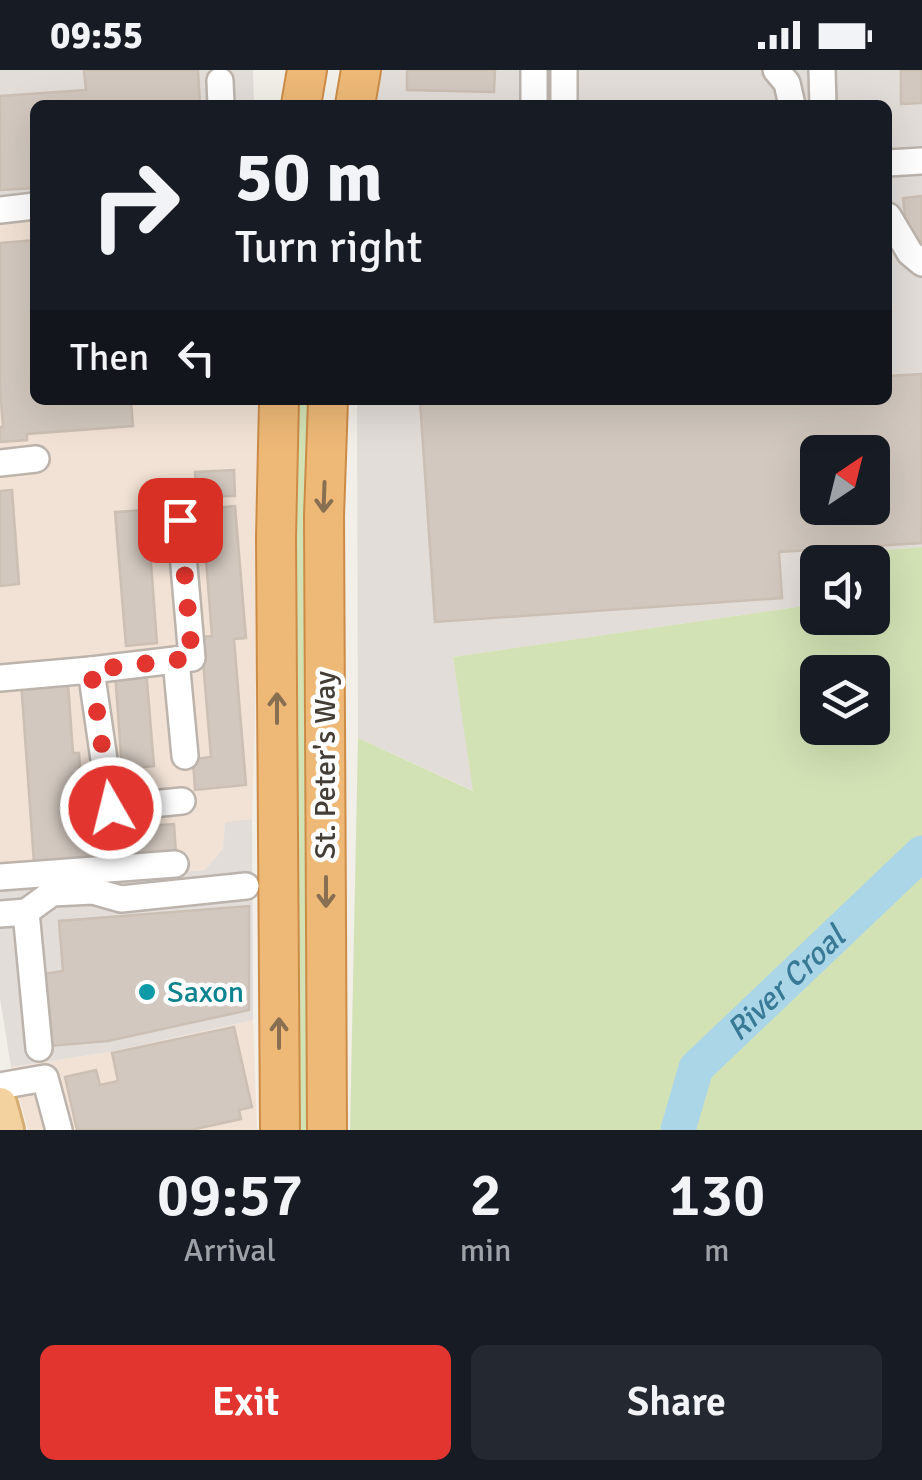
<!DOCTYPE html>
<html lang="en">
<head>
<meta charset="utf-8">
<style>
	body { margin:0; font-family:Signika,sans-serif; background:#242831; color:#f1f3f6; height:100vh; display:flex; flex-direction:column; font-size:38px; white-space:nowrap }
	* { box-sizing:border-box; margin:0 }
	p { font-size:32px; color:#9ea1a6 }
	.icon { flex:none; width:55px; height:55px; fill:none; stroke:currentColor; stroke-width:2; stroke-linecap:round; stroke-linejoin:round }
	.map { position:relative; height:1060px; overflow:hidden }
	.side { display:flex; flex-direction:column; background:#171b24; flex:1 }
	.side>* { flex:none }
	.top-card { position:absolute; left:30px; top:30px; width:862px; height:305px; border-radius:15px; box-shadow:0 10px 40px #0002; background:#171b24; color:#f1f3f6; overflow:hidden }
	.needle { width:65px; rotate:35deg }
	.fabs { position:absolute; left:800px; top:365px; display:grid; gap:20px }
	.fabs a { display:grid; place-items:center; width:90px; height:90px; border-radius:15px; background:#171b24; box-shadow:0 10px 40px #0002; font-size:50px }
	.pin { position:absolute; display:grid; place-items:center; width:85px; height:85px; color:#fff; margin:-42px; border-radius:20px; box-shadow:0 5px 15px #0006 }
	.me { position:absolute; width:110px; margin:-55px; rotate:352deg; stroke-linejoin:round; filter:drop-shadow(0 0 8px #0008) }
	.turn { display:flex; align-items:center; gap:35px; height:210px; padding:0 40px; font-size:45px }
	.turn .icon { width:130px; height:130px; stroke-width:2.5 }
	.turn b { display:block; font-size:70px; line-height:85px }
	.then { display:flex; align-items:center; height:95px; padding:0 40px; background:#0003; gap:20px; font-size:38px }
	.eta { display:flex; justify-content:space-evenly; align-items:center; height:170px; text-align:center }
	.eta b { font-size:60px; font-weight:600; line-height:70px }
	.cta { display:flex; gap:20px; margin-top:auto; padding:20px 40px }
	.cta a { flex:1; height:115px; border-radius:15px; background:#e2352f; color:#fff; font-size:40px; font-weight:600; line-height:115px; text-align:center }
	.cta a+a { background:#242831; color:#f1f3f6 }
	.status { display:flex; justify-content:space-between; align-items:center; height:70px; padding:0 50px; background:#171b24; direction:ltr }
	.status svg { height:28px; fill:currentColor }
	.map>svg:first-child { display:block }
</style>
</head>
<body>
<div class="status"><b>09:55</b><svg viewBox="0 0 49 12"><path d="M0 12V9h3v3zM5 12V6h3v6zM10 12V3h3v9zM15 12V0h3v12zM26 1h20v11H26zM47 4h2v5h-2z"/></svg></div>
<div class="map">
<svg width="922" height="1060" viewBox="0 0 922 1060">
	<rect width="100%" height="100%" fill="#f2eee8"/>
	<g fill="#f2e2d5">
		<path d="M35,148V330H257V571L252,749L225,752L223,779L205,800L0,820V151Z"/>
		<path d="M253,950L257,1060H28L11,997L109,982Z"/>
	</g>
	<g fill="#e2ddd9" fill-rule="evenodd">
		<path d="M0,0H253L254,35H35V148L0,151Z"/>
		<path d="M378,0H922V477L848,483L849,492H818L817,534L453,587L474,721L358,668L357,330H888V35H372ZM818,382H872V438H818Z"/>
		<path d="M252,749L253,950L109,982L11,997L0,928V820L205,800L223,779L225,752Z"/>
	</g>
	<g fill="#d3e2b5" fill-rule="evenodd">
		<path d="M294,330H314L316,1060H290Z"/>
		<path d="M922,477V1060H350L358,668L473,721L453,587L817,534L818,548H872V492H849L847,483ZM818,602H872V658H818Z"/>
	</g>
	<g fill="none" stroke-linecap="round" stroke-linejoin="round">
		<path stroke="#abd6e8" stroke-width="35" id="s1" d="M678,1060L696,998L922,783"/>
	</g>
	<g fill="#d2c8bf" stroke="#ccbfb3" stroke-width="2.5" fill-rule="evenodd">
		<path d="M84,0H198L200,35H35V118L0,120V26L86,20Z"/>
		<path d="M407,0H495L494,22L407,20Z"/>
		<path d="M901,0H922V33L901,34Z"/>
		<path d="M922,126V171L915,172L907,164L903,128Z"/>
		<path d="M35,170V330H131L133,356L27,364V370L0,372V357H3L0,318V173Z"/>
		<path d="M922,304V473L779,482L782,528L435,552L420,330H888V306ZM818,382H872V438H818Z"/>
		<path d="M234,400L235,426L196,427L195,402Z"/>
		<path d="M12,420L19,514L0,516V421Z"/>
		<path d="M235,436L246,568L234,569L246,715L195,720L193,689L211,687L201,567L212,566L202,439Z"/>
		<path d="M147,440L157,573L126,576L115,442Z"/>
		<path d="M146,599L154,696L122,699L115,602Z"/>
		<path d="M21,611L68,614L73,683H79L85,760L174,754L176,784L34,793Z"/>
		<path d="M249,836V940L108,971L49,976L43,904L63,901L59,851Z"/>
		<path d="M234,957L252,1037L239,1040L241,1049L191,1060H77L65,1007L96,1000L100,1015L118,1011L112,983Z"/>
	</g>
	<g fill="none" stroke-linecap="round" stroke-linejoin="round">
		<g stroke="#bcb4ac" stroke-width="30">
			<g id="minor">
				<path d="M534,0V35"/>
				<path d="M564,0V35"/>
				<path d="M776,0L787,13L792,35"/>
				<path d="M822,0L823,35"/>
				<path d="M220,11L221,35"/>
				<path d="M888,93L922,91"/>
				<path d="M0,140L35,136"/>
				<path d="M888,146L910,183L922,193"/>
				<path d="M0,393L36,389"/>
				<path d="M176,590L185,686"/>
				<path d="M91,600L192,588L180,450"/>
				<path d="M0,608L91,600L111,738L182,731"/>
				<path d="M0,807L175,794"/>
				<path d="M26,842L52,823L93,821L121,829L246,816"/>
				<path d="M0,844L26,842L39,978"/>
				<path d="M0,1016L45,1008L59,1060"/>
			</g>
		</g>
		<g stroke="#d6ad71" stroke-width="38">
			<path id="major" d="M0,1034L7,1060"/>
		</g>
		<g stroke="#cc8c48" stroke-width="42">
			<g id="highway">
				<path d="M301,35L307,0"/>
				<path d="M355,35L361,0"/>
				<path d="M279,330L276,468L280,1060"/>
				<path d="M327,1060L324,446L328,330"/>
			</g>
		</g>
		<use href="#minor" stroke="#fff" stroke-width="25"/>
		<use href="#major" stroke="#f3d2a0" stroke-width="32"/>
		<use href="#highway" stroke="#eeb977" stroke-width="38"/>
	</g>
	<defs><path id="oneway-shaft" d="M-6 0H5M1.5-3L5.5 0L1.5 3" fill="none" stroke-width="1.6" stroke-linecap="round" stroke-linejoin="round" transform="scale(2.5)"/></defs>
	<g stroke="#896f51">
		<use href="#oneway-shaft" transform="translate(324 427) rotate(92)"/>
		<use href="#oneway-shaft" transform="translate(277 638) rotate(-90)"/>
		<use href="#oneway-shaft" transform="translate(326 822) rotate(90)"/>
		<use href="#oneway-shaft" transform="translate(279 963) rotate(-90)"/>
	</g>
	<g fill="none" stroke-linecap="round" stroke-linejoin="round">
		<path stroke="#e2352f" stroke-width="18" stroke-dasharray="0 32.4" d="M111,738L91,600L192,588L180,450"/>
	</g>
	<circle fill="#0f9aa8" stroke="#fff" stroke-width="4" cx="147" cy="922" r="10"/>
	<g text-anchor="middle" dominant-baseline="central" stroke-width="9" stroke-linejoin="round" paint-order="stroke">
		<g font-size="30" fill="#453e37" stroke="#fff">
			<text transform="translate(325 695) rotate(-90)">St. Peter's Way</text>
		</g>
		<g font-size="30" fill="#0d838f" stroke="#fff" text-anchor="start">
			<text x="167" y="922">Saxon</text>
		</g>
		<g font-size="32" font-style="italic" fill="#387996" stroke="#fff">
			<text stroke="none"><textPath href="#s1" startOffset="188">River Croal</textPath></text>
		</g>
	</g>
</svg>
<div class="fabs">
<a><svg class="needle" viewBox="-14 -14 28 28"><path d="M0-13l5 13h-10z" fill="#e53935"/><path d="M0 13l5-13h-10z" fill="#9ea1a6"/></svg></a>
<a><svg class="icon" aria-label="sound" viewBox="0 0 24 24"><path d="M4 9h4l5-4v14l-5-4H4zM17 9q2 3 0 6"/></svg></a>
<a><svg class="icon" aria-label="layers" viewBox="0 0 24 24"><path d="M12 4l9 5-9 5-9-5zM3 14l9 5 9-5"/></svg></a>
</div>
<div class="pin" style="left:180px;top:450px;background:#d93025"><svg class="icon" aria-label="arrive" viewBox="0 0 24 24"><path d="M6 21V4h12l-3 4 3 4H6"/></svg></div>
<svg class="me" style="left:111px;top:738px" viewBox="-20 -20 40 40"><circle r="17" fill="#e2352f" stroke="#fff" stroke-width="3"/><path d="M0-11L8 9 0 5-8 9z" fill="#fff"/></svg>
<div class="top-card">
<div class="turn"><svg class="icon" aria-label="right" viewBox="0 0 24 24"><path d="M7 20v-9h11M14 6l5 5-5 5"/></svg><div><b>50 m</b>Turn right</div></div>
<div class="then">Then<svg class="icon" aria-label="left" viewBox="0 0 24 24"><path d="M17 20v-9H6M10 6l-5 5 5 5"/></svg></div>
</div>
</div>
<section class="side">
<div class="eta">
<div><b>09:57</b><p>Arrival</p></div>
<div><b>2</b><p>min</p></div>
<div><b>130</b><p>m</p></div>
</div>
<div class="cta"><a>Exit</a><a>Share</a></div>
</section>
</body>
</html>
